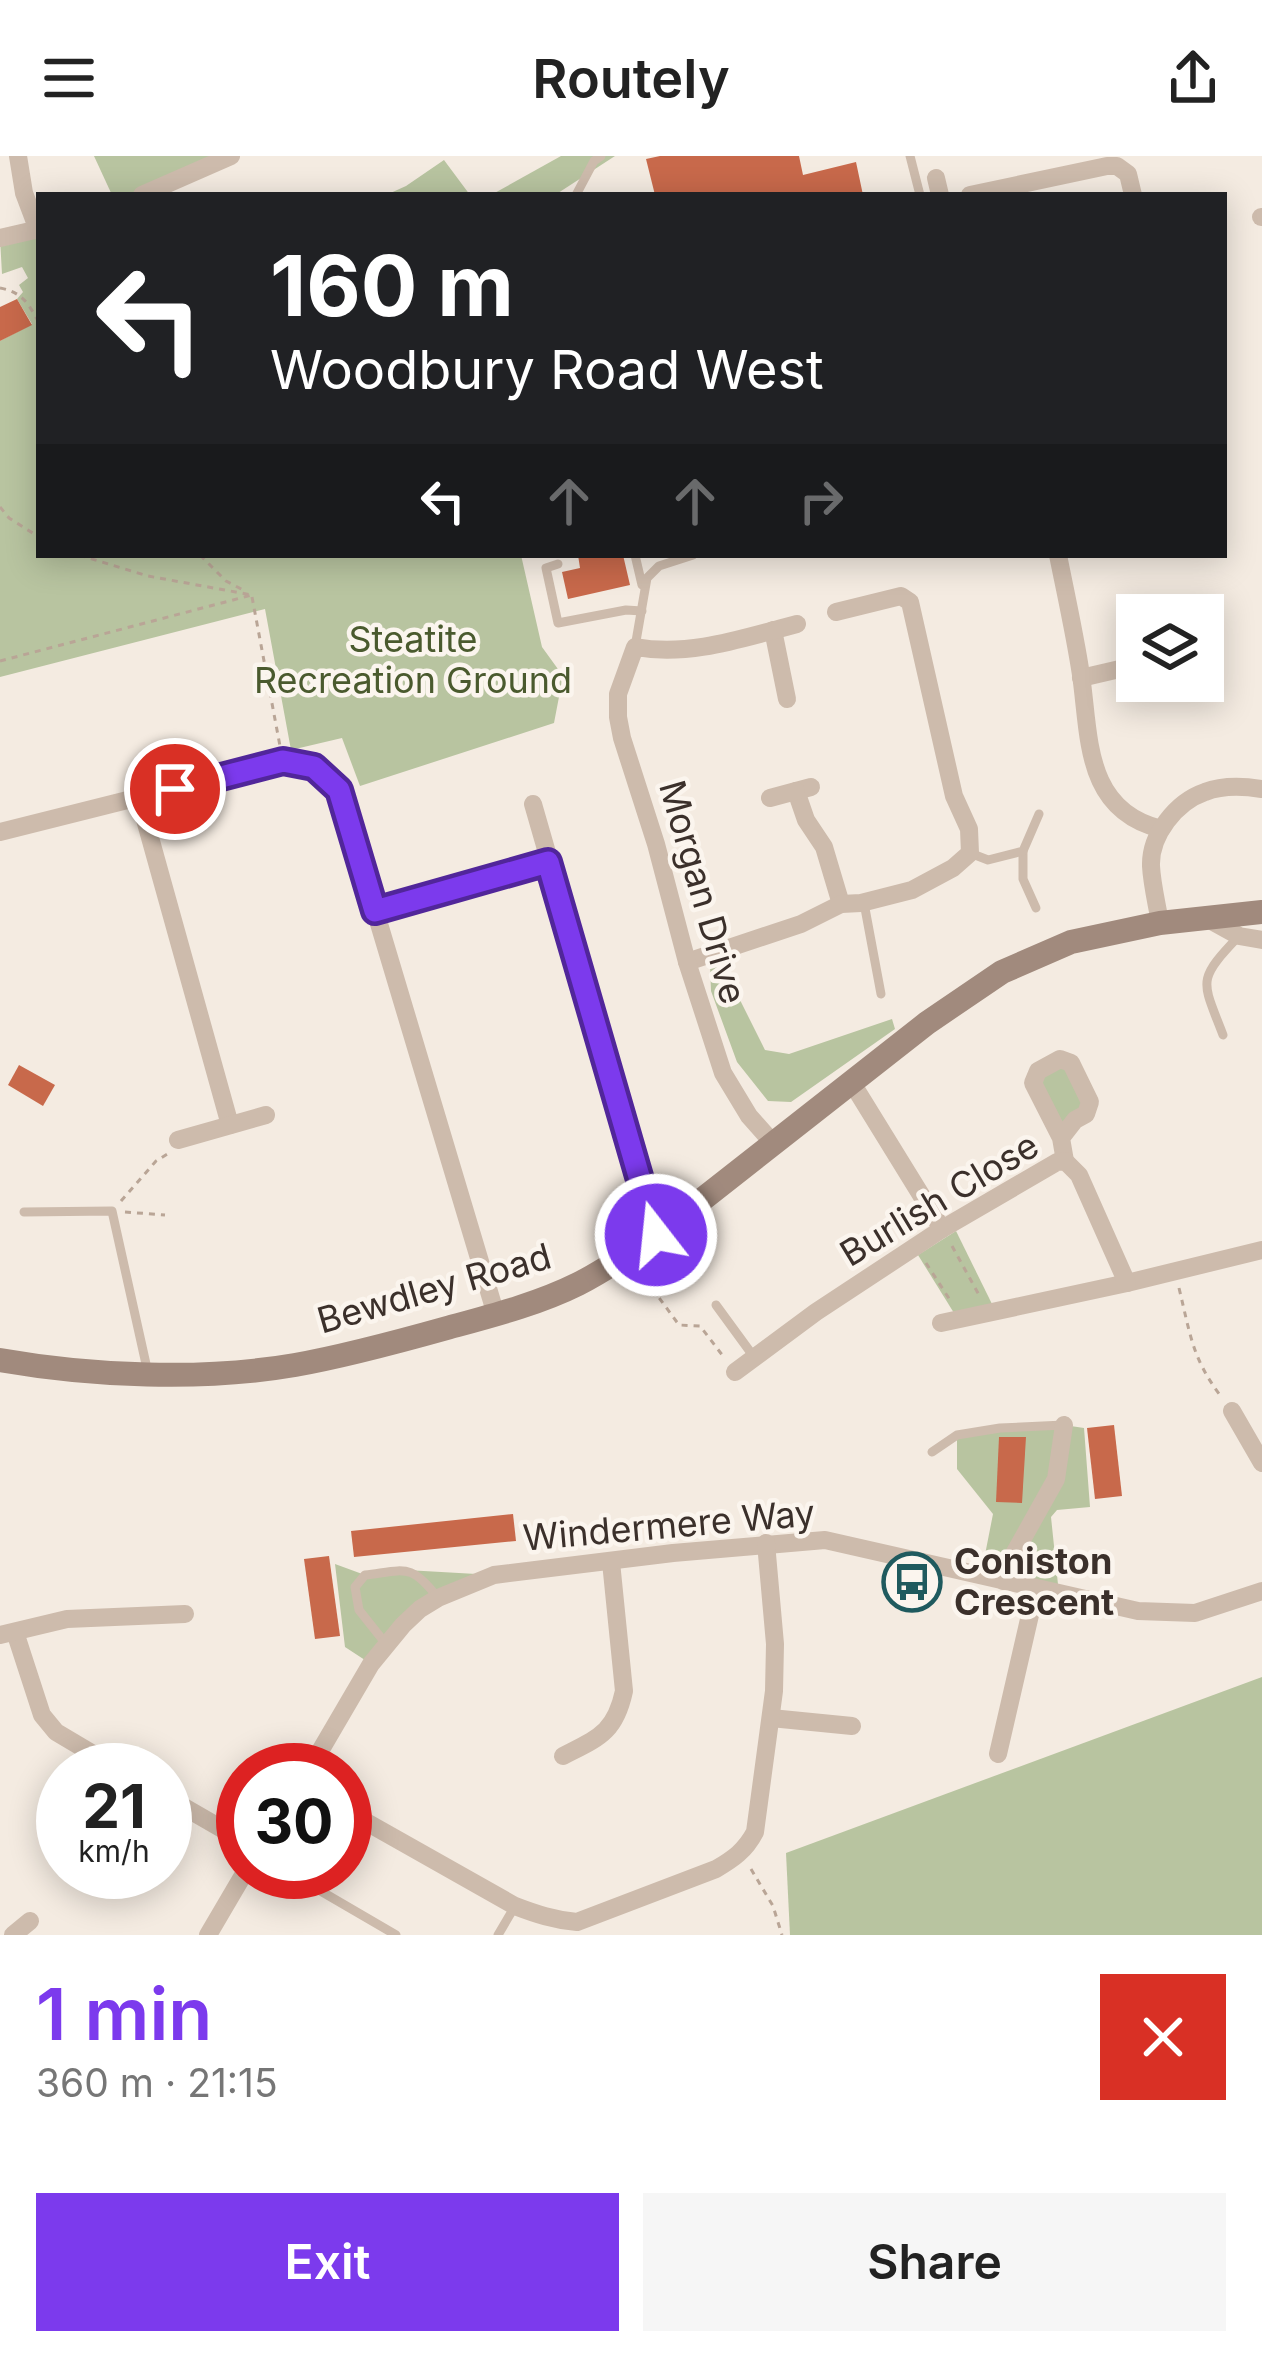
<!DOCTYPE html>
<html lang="en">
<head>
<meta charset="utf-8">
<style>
	body { margin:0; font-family:Inter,sans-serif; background:#f6f6f6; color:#222; height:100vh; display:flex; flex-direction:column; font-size:45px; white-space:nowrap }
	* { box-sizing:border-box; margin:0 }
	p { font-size:39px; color:#767676 }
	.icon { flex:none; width:66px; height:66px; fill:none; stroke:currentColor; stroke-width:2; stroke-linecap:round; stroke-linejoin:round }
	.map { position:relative; height:1779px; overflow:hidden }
	.details { display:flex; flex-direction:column; background:#fff; flex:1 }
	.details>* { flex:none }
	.hud { position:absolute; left:36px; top:36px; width:1191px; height:366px; border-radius:0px; box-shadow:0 6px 30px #0003; background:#202124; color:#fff; overflow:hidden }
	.fabs { position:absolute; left:1116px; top:438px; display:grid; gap:24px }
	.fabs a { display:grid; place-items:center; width:108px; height:108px; border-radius:0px; background:#fff; box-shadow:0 6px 30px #0003; font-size:60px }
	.speed { position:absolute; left:36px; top:1587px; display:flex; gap:24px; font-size:60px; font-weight:700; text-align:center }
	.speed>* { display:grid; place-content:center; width:156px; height:156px; border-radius:50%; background:#fff; box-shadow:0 6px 30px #0003; line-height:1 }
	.speed small { font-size:30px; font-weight:400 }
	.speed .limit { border:18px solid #d22; background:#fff; color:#111 }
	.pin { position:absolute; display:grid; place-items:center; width:102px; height:102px; color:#fff; margin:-51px; border:6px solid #fff; border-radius:50%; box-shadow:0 3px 12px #0007 }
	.me { position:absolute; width:132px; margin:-66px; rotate:344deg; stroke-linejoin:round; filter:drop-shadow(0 0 9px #0008) }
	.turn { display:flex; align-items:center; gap:42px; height:252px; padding:0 36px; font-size:54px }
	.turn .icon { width:156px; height:156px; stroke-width:2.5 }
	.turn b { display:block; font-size:84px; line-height:102px }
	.lanes { display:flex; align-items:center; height:114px; padding:0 36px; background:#0003; justify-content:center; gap:60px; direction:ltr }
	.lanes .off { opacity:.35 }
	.round { display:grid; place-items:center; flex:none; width:126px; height:126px; border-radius:0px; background:#f6f6f6 }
	.summary { display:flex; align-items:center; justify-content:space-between; height:204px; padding:0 36px }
	h1 { font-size:72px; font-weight:600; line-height:90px; color:#7c3aed }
	.cta { display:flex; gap:24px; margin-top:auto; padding:24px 36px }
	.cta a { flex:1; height:138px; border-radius:0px; background:#7c3aed; color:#fff; font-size:48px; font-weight:600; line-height:138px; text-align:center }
	.cta a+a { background:#f6f6f6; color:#222 }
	header { display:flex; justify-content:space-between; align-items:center; height:156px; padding:0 36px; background:#fff; font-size:54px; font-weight:600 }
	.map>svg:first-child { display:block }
</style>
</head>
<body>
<header><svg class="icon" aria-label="menu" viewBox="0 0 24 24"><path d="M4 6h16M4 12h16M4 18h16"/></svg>Routely<svg class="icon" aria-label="share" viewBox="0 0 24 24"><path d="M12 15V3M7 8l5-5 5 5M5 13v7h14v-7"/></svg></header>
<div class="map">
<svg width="1262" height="1779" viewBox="0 0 1262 1779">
	<rect width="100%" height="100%" fill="#f4ebe1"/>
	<g fill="#b8c4a0">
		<path d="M94,0H231L142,39H112Z"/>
		<path d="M561,0H615L555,39H491Z"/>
		<path d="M444,4L470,39H386L406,30Z"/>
		<path d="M39,73V399H521L542,491L563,520L554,567L360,630L342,582L291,594L265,453L0,521V185L32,168L17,143L23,136L19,129L28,122L22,111L2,118L0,82Z"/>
		<path d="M724,805L740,844L765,894L789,898L892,863L895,873L791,946L768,945L737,906L711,835L710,809Z"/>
		<path d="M1060,903L1090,946L1061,982L1034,920Z"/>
		<path d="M956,1075L992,1148L954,1157L918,1099Z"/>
		<path d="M1064,1269L1084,1272L1090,1351L1057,1354L1051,1361L1059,1438L981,1419L993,1358L957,1313V1279Z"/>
		<path d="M335,1408L365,1419L406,1414L494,1419L440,1441L371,1508L345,1491Z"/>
		<path d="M1262,1521V1779H790L786,1697Z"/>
	</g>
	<g fill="#c8694b">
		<path d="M660,0H799L803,19L856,6L863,39H655L646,3Z"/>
		<path d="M17,143L32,169L0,185V151Z"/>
		<path d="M578,399H623L630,429L568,443L562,416L580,412Z"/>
		<path d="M19,909L55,929L43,950L8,929Z"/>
		<path d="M1114,1269L1122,1340L1095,1343L1087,1272Z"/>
		<path d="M999,1281H1026L1022,1347L996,1346Z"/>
		<path d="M513,1358L516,1385L354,1401L351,1375Z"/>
		<path d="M329,1400L340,1480L315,1483L304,1403Z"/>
	</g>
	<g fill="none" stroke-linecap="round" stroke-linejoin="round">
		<g stroke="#b9a596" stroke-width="3" stroke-dasharray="6 6" stroke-linecap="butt">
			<path d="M0,132C22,136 29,148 39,167"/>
			<path d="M0,351L9,362L39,381"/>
			<path d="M200,399L226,425L245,435"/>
			<path d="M252,441L280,590"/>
			<path d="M0,505L252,439L148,420L79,399"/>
			<path d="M121,1045L156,1005L169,997"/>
			<path d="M125,1056L165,1059"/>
			<path d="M952,1090L979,1139"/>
			<path d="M926,1107L950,1144"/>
			<path d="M638,1113L679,1169L700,1170L723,1200"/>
			<path d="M1179,1132C1190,1177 1192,1202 1220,1239"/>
			<path d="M751,1713L773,1750L782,1779"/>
		</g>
		<g stroke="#cdbbac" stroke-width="9">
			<path d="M910,0L920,39"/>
			<path d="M576,39L594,5L601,0"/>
			<path d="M635,399L642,429"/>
			<path d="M558,408L546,412L558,467L626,454L642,455"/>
			<path d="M635,491L647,422L659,410L693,399"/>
			<path d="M1023,695V723L1036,752"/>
			<path d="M970,697L988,704L1023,695L1039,658"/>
			<path d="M864,747L881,838"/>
			<path d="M1223,879C1202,824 1196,825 1239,780"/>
			<path d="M24,1056L112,1055L148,1217"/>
			<path d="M716,1149L754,1201"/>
			<path d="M932,1296L957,1279L1000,1272L1064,1269"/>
			<path d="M386,1488L359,1454L355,1431L365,1419C406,1414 411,1407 438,1442"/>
			<path d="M288,1716L396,1779"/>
			<path d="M498,1779L515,1750"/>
		</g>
		<g stroke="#cdbbac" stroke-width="18">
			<path d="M18,0L24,37L38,74"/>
			<path d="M936,22L940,39"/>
			<path d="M142,39L231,0"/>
			<path d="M970,39L1107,10H1117L1128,18L1133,39"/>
			<path d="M1261,61H1262"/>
			<path d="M0,82L39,73"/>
			<path d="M1058,399C1066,439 1075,479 1081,519C1090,581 1084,654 1161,673"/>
			<path d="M773,474L787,543"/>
			<path d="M1081,522L1137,509"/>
			<path d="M1171,525L1173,535"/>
			<path d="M811,631L796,635L806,664L824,691L841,748"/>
			<path d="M139,642L230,969"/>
			<path d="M770,642L796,635"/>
			<path d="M533,648L657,1079"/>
			<path d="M0,676L283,605L314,611L339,634L496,1159"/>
			<path d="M375,755L548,706"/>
			<path d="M1210,764L1239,780L1262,784"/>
			<path d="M1160,767C1157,748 1152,729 1151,710C1150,679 1176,646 1205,636C1223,629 1243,630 1262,633"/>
			<path d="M687,806L801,768L841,748L861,747L912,734L953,712L970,697L969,673L954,640L910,446L901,440L836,456"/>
			<path d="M852,927L942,1073"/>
			<path d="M1061,982L1075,964L1086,958L1090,946L1071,907L1060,903L1038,915L1033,927L1061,982L1065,1005"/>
			<path d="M178,984L266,959"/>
			<path d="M773,987L749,960L723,917L687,806L656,688L622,582L618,561V538L635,491C690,501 743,482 797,468"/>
			<path d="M941,1167L1127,1127L1262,1094"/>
			<path d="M735,1216L816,1156L942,1073L1057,1006L1065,1005L1079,1019L1127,1127"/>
			<path d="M1232,1255L1262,1307"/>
			<path d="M1003,1425L1014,1398L1056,1323L1064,1269"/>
			<path d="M15,1476L42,1559L56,1576L120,1614"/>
			<path d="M0,1479L67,1463L185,1458"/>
			<path d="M771,1562L852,1570"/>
			<path d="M998,1598L1036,1433"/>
			<path d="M563,1600C598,1582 615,1577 624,1535L611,1406"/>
			<path d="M309,1614L371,1508L403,1469L420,1453L438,1442L494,1419L673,1397L825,1384L1138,1455L1195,1457L1262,1435"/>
			<path d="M165,1640L243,1685"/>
			<path d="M345,1654L515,1750C536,1758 554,1764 577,1766L716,1713C733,1703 745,1695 755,1676L774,1535L775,1488L766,1387"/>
			<path d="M13,1779L30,1765"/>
			<path d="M208,1779L245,1716"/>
		</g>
		<path stroke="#a18a7d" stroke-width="24" d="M0,1204C91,1220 203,1225 295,1209C346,1200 397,1186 447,1172C491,1160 538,1148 578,1128C606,1114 631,1096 657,1079L927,867L1002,816L1071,786L1160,767L1262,756"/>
	</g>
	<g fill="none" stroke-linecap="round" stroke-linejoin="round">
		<g stroke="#51269a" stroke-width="30">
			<path id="route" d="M175,633L283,605L314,611L339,634L375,755L548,706L656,1079"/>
		</g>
		<use href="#route" stroke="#7c3aed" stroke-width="21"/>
	</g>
	<defs>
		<g id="bus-ring" transform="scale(3)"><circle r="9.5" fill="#fbf5ee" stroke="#1f5a5e" stroke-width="1.5"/><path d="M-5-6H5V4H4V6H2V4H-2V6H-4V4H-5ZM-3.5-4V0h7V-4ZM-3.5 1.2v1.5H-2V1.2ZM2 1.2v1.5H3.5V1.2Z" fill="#1f5a5e"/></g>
	</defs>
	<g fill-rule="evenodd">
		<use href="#bus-ring" x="912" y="1426"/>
	</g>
	<g text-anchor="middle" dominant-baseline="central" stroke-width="9" stroke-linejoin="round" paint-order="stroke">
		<g font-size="36" fill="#4a5a2e" stroke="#fbf5ee">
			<text x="413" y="483">Steatite<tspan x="413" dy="41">Recreation Ground</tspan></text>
		</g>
		<g font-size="36" fill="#3b302b" stroke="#fbf5ee">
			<text transform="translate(703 736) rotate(74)">Morgan Drive</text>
			<text transform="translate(939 1043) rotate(-31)">Burlish Close</text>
			<text transform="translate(434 1132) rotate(-16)">Bewdley Road</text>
			<text transform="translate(669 1369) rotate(-5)">Windermere Way</text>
		</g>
		<g font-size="36" font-weight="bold" fill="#3b302b" stroke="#fbf5ee" text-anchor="start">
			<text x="954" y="1405">Coniston<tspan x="954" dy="41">Crescent</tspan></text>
		</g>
	</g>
</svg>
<div class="fabs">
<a><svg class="icon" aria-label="layers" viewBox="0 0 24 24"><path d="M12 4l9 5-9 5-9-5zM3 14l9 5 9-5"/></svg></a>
</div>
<div class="speed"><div>21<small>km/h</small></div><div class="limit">30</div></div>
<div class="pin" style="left:175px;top:633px;background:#d93025"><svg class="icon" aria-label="arrive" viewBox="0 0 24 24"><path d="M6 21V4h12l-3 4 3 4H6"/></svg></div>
<svg class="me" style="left:656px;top:1079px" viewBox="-20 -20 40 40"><circle r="17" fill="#7c3aed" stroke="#fff" stroke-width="3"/><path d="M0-11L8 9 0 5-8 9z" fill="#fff"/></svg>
<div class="hud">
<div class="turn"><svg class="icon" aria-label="left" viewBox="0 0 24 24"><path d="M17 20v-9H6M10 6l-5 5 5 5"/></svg><div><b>160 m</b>Woodbury Road West</div></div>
<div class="lanes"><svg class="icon" aria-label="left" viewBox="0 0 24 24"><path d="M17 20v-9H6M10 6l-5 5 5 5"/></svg><svg class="icon off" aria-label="ahead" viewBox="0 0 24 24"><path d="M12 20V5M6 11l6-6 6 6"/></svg><svg class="icon off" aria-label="ahead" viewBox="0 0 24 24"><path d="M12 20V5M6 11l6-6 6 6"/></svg><svg class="icon off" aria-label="right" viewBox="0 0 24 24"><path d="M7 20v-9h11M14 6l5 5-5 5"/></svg></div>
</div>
</div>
<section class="details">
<div class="summary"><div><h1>1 min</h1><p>360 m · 21:15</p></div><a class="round" style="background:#d93025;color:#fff"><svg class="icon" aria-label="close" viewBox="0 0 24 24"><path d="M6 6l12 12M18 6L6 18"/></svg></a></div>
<div class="cta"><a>Exit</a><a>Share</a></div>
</section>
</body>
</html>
